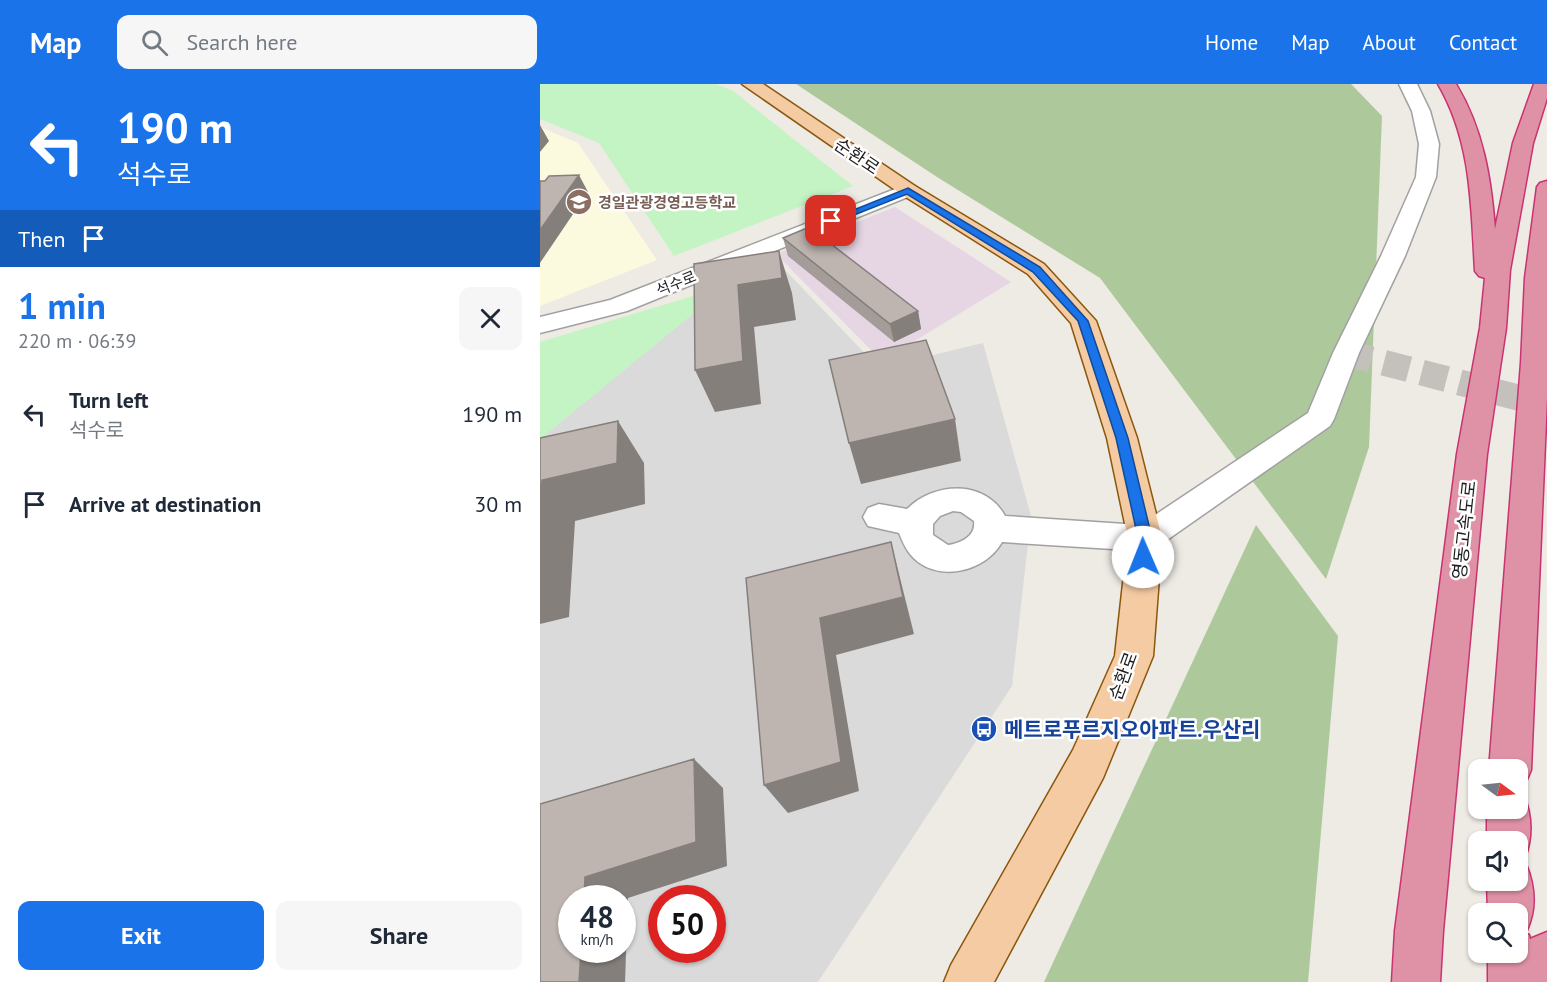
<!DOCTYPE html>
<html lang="en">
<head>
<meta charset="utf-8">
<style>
	body { margin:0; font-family:"PT Sans","Noto Sans KR",sans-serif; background:#f6f6f7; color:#1f2937; height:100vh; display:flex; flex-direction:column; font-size:22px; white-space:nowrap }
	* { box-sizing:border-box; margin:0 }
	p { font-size:20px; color:#747a83 }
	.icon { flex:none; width:33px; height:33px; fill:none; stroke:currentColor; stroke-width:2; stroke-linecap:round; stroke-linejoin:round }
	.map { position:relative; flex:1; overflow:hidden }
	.details { display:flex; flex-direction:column; background:#fff; width:540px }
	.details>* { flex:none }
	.top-card { background:#1a73e8; color:#fff; overflow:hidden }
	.needle { width:39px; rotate:105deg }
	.controls { position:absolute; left:928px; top:675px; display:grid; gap:12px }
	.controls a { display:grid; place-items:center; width:60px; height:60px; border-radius:12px; background:#fff; box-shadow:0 2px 4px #0004; font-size:30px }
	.speed { position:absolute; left:18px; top:801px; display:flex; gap:12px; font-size:30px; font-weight:700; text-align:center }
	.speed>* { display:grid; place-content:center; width:78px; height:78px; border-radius:50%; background:#fff; box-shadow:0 2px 4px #0004; line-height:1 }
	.speed small { font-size:15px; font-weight:400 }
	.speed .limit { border:9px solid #d22; background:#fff; color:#111 }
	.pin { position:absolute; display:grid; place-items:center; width:51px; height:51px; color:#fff; margin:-26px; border-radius:12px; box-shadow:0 3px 9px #0006 }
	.me { position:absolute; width:66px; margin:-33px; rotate:359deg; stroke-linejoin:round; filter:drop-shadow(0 0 4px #0008) }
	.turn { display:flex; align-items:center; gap:21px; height:126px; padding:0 18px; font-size:27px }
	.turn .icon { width:78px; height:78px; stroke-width:2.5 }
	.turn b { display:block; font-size:42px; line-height:51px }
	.then { display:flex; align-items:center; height:57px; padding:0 18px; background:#0003; gap:12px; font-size:22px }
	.round { display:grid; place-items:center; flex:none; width:63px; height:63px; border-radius:12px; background:#f6f6f7 }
	.summary { display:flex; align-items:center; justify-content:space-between; height:102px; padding:0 18px }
	h1 { font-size:36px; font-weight:600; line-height:45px; color:#1a73e8 }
	.button { display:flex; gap:12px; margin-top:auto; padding:12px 18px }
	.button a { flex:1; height:69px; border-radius:12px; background:#1a73e8; color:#fff; font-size:24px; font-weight:600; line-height:69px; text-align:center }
	.button a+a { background:#f6f6f7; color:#1f2937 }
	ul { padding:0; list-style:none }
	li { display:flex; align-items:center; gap:18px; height:90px; padding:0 18px }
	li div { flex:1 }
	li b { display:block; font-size:22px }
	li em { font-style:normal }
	header { display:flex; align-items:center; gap:36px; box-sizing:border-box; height:84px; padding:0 30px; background:#1a73e8; color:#fff }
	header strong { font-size:28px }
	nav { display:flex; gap:33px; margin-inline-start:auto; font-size:21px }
	.search { width:420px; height:54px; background:#f6f6f7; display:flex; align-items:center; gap:15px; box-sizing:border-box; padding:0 21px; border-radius:12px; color:#747a83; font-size:22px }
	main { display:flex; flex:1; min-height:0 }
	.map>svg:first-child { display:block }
</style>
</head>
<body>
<header>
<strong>Map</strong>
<div class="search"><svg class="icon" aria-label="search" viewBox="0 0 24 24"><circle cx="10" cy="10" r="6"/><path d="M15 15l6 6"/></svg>Search here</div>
<nav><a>Home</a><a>Map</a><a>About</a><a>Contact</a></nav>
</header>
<main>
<section class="details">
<div class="top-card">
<div class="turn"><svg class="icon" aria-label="left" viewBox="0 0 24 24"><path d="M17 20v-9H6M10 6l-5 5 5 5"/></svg><div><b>190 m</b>석수로</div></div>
<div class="then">Then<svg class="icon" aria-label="arrive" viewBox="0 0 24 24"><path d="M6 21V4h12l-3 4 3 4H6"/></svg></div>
</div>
<div class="summary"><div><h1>1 min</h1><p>220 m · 06:39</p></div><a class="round"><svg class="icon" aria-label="close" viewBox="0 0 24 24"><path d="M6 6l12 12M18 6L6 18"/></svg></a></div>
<ul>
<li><svg class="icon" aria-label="left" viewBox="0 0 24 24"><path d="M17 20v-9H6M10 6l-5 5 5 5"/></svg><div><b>Turn left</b><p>석수로</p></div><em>190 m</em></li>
<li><svg class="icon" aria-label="arrive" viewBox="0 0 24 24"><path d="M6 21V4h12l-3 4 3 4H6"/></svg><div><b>Arrive at destination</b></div><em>30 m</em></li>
</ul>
<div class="button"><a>Exit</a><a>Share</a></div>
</section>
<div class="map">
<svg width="1007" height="898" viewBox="0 0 1007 898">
	<rect width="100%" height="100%" fill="#eeeae4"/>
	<path fill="#dbdada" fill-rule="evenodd" d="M242,183L339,284L443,259L491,432L472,602L278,898H0V355L186,202ZM32,814H82V866H32ZM122,814H172V866H122Z"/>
	<path fill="#e6d6e4" d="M355,123L471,198L342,277L236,170Z"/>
	<path fill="#fcfade" d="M0,43L38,59L117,176L0,222Z"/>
	<g fill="#adc99c">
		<path d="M256,0H811L842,32L829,363L786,495L560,194L397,93Z"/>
		<path d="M716,441L798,552L768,898H504Z"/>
	</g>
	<g fill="#c4f4c4">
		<path d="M0,0H176L193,7L313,102L134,172L59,59L0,35Z"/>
		<path d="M186,202V203L0,355V258Z"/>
	</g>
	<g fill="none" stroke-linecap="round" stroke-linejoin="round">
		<path stroke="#c4c1bc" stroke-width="26" stroke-dasharray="26 13" stroke-linecap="butt" d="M806,269L1007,321"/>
		<g stroke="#a1a1a1" stroke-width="3">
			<g id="minor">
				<path d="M859,0H877L890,27L899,60L896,93L865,172L819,269L794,335L790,342L617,463L605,467L462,458C445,489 394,500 370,470C365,464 362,456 359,449L328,442L323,433L328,424L339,420L367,425C394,398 445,395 465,432L600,441L768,329L793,269L841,172L876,93L879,60L872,27ZM413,427L421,428L434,437C436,452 421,459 408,461L393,451V440L400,432Z"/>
				<path d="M368,100L375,102L378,106L375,110L87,227L0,249V233L70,216Z"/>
			</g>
		</g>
		<g stroke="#8a570c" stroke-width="3">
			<path id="major" d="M202,0H223L375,102L504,180L556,237L597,354L622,454L613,572L563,694L454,898H404L411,881L533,666L575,572L588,454L567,354L531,239L488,190L361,110Z"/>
		</g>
		<g stroke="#ca3372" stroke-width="3">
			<g id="highway">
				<path d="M898,0H916C943,45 951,93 955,145L973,59L994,0H1007V14L993,59L970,186L966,244L947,370L903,847L900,898H852L855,847L917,370L940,244L945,194L939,192L935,187C931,122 932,58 898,0Z"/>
				<path d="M1007,97V313L991,686L985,700L978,703V686H949L981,279L985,194L997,103L1000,99Z"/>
				<path d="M978,707L983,709C992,730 993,752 985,774L978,776V758H947V724H978Z"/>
				<path d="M978,777L986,780C995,802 997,824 987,846L982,848L989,851L990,855L1007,848V898H948V868H978V830H948L947,796H978Z"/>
			</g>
		</g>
		<use href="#minor" fill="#fff" fill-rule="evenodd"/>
		<use href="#major" fill="#f4cba3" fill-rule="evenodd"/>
		<use href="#highway" fill="#df92a6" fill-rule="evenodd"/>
	</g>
	<path fill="#a39c98" d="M243,154L378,227L381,245L354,258L248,172Z"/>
	<g fill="#857f7c">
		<path d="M0,41L9,57L0,68Z"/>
		<path d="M39,91L48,108L0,179V146Z"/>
		<path d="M239,167L252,209L256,236L214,243L221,320L175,328L155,286L198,201Z"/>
		<path d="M378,227L381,245L354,258L350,240Z"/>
		<path d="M415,335L421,377L321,400L309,359Z"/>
		<path d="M78,337L104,379L105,420L35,437L29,533L0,540V415L2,396Z"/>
		<path d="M351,458L374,550L296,571L319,707L248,729L224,701L280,534Z"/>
		<path d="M154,675L183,704L187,782L88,814L85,898H39L41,866H82V814H44L45,793Z"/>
	</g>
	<g fill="#beb5b1" stroke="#857f7c" stroke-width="1.5">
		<path d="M39,91L0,146V97H5L9,92Z"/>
		<path d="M269,143L378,227L350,240L243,154Z"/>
		<path d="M239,167L242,194L198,201L203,277L155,286L154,180Z"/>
		<path d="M386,256L415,335L309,359L289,276Z"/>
		<path d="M78,337L77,379L2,396L0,415V354Z"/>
		<path d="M351,458L363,513L280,534L301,678L224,701L206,494Z"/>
		<path d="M154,675L156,758L45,793L44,814H32V866H41L39,898H0V720Z"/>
	</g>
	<path fill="#1a73e8" stroke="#114b97" stroke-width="1.5" d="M368,104L500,183L548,237L588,354L612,454L608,477H598L596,473L598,454L576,354L538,237L493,188L367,110L294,139L286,137Z"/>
	<defs>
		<g id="school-disc" transform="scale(1.35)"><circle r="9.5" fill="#8d6e63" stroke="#fff"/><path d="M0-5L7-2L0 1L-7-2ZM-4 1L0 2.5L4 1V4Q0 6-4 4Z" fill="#fff"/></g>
		<g id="bus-disc" transform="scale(1.35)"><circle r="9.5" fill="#1a4fb4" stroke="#fff"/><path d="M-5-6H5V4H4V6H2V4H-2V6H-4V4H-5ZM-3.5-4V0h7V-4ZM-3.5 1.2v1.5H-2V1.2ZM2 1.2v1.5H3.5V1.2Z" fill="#fff"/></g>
	</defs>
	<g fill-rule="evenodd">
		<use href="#school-disc" x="39" y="118"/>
		<use href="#bus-disc" x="444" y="645"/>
	</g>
	<g text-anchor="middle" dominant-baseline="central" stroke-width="5" stroke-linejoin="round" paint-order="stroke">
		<g font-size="15" font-weight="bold" fill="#785e54" stroke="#fff" text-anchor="start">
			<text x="58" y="118">경일관광경영고등학교</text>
		</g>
		<g font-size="15" fill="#1d1d1d" stroke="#fff">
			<text transform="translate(136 199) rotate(-22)">석수로</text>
		</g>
		<g font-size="18" fill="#1d1d1d" stroke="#fff">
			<text transform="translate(317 72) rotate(34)">순환로</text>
			<text transform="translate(924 446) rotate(-84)">영동고속도로</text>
			<text transform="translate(583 592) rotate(-70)">순환로</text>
		</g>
		<g font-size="21" font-weight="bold" fill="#164399" stroke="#fff" text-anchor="start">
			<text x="464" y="645">메트로푸르지오아파트.우산리</text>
		</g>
	</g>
</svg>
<div class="controls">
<a><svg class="needle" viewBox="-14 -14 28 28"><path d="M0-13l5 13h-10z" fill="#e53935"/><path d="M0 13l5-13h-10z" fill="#747a83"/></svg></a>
<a><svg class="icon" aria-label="sound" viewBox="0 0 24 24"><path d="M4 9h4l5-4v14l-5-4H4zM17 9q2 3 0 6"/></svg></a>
<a><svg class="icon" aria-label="search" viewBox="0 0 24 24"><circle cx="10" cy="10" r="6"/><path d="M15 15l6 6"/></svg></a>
</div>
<div class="speed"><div>48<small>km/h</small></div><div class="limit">50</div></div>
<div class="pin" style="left:291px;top:137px;background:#d93025"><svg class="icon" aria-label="arrive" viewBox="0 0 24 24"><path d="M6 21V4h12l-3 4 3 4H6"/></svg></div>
<svg class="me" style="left:603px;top:473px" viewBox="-20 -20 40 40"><circle r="19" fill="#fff"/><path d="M0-13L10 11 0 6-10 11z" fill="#1a73e8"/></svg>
</div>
</main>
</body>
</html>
